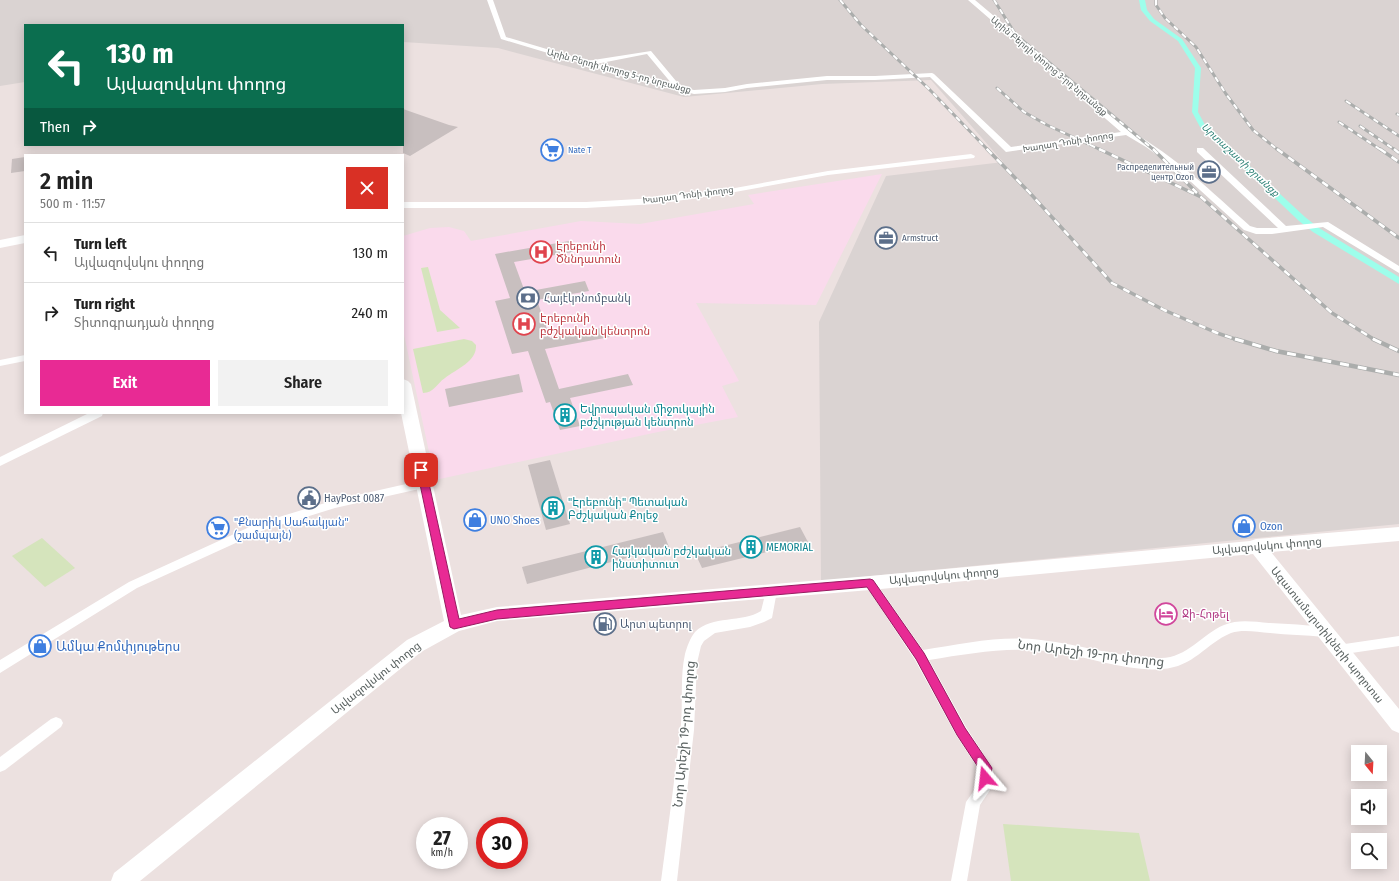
<!DOCTYPE html>
<html lang="en">
<head>
<meta charset="utf-8">
<style>
	body { margin:0; font-family:"Fira Sans Condensed","Noto Sans Armenian",sans-serif; background:#f2f2f2; color:#222; height:100vh; display:flex; flex-direction:column; font-size:15px; white-space:nowrap }
	* { box-sizing:border-box; margin:0 }
	p { font-size:13px; color:#767676 }
	.icon { flex:none; width:22px; height:22px; fill:none; stroke:currentColor; stroke-width:2; stroke-linecap:round; stroke-linejoin:round }
	.map { position:relative; flex:1; overflow:hidden }
	.side { position:absolute; left:24px; top:154px; width:380px; height:260px; display:flex; flex-direction:column; background:#fff; border-radius:0px; box-shadow:0 2px 10px #0003 }
	.side>* { flex:none }
	.guide { position:absolute; left:24px; top:24px; width:380px; height:122px; border-radius:0px; box-shadow:0 2px 10px #0003; background:#0b6e4f; color:#fff; overflow:hidden }
	.needle { width:26px; rotate:162deg }
	.buttons { position:absolute; left:1351px; top:745px; display:grid; gap:8px }
	.buttons a { display:grid; place-items:center; width:36px; height:36px; border-radius:0px; background:#fff; box-shadow:0 2px 10px #0003; font-size:20px }
	.speed { position:absolute; left:416px; top:817px; display:flex; gap:8px; font-size:20px; font-weight:700; text-align:center }
	.speed>* { display:grid; place-content:center; width:52px; height:52px; border-radius:50%; background:#fff; box-shadow:0 2px 10px #0003; line-height:1 }
	.speed small { font-size:10px; font-weight:400 }
	.speed .limit { border:6px solid #d22; background:#fff; color:#111 }
	.pin { position:absolute; display:grid; place-items:center; width:34px; height:34px; color:#fff; margin:-17px; border-radius:8px; box-shadow:0 2px 6px #0006 }
	.me { position:absolute; width:44px; margin:-22px; rotate:343deg; stroke-linejoin:round; filter:drop-shadow(0 0 3px #0008) }
	.turn { display:flex; align-items:center; gap:14px; height:84px; padding:0 16px; font-size:18px }
	.turn .icon { width:52px; height:52px; stroke-width:2.5 }
	.turn b { display:block; font-size:28px; line-height:34px }
	.then { display:flex; align-items:center; height:38px; padding:0 16px; background:#0003; gap:8px; font-size:15px }
	.round { display:grid; place-items:center; flex:none; width:42px; height:42px; border-radius:0px; background:#f2f2f2 }
	.head { display:flex; align-items:center; justify-content:space-between; height:68px; padding:0 16px }
	h1 { font-size:24px; font-weight:600; line-height:30px }
	.primary-button { display:flex; gap:8px; margin-top:auto; padding:8px 16px }
	.primary-button a { flex:1; height:46px; border-radius:0px; background:#e82a94; color:#fff; font-size:16px; font-weight:600; line-height:46px; text-align:center }
	.primary-button a+a { background:#f2f2f2; color:#222 }
	ul { padding:0; list-style:none }
	li { display:flex; align-items:center; gap:12px; height:60px; padding:0 16px; border-top:1px solid #e0e0e0 }
	li div { flex:1 }
	li b { display:block; font-size:15px }
	li em { font-style:normal }
	.map>svg:first-child { display:block }
</style>
</head>
<body>
<div class="map">
<svg width="1399" height="881" viewBox="0 0 1399 881">
	<rect width="100%" height="100%" fill="#ece1e0"/>
	<path fill="#dad3d2" d="M0,0H1399V524L821,581L819,322L886,176L1003,162L931,80L822,84L684,97L498,48L403,42V25H25V82L0,86Z"/>
	<path fill="#fadaec" d="M882,174L816,305L696,303L739,381L722,386L738,417L658,432L435,480L403,330V236L430,228L449,227L464,231L471,241L581,221L640,224L754,204L748,195Z"/>
	<g fill="#d5e4bc">
		<path d="M428,267L440,310L460,328L437,332L421,268Z"/>
		<path d="M464,339L472,341L476,345C477,362 456,369 445,378C436,384 434,393 423,393L413,349Z"/>
		<path d="M42,538L75,568L45,587L12,556Z"/>
		<path d="M1003,824L1139,833L1150,881H1011Z"/>
	</g>
	<g fill="none" stroke-linecap="round" stroke-linejoin="round">
		<path fill="#9dfeeb" fill-rule="evenodd" d="M1139,0H1145L1147,10L1154,19L1182,39L1201,68L1198,112L1205,125L1305,217L1319,228L1399,277V284L1313,232L1299,221L1200,127L1192,112L1195,68L1178,41L1150,21L1141,10Z"/>
	</g>
	<g fill="#c8bfbf">
		<path d="M403,109L449,125L458,127L410,156L403,153Z"/>
		<path d="M25,157V171L11,173L12,159Z"/>
		<path d="M569,241L573,252L514,262L525,292L585,281L589,291L537,300L550,338L606,327L610,337L545,349L559,389L628,374L633,385L570,398L580,426L560,430L550,402L546,403L528,351L512,354L495,301L510,298L495,254Z"/>
		<path d="M519,374L523,392L449,407L445,389Z"/>
		<path d="M550,460L570,524L546,530L528,465Z"/>
		<path d="M800,527L808,542L702,568L695,553Z"/>
		<path d="M663,532L669,547L527,584L522,567Z"/>
	</g>
	<g fill="none" stroke-linecap="round" stroke-linejoin="round">
		<g fill="#fff" fill-rule="evenodd">
			<path d="M487,0H493L506,37L587,61L651,51L681,87L694,90L725,88L747,84L827,76H875L932,73L934,74L1011,147L1121,132L968,0H975L1130,131C1175,156 1212,192 1250,226L1257,228H1278L1197,152V148H1203L1286,226L1328,222L1399,266V273L1323,227L1272,234H1256L1244,230L1179,171L1146,147L1126,135L1006,152L930,77L875,80H827L747,88L725,92L694,94L624,76L501,39ZM647,54L672,84L596,64Z"/>
			<path d="M971,154L975,156L974,158L828,175L724,194L656,204L586,208H403V202H586L656,198L724,190L828,171Z"/>
			<path d="M25,355V361L0,366V360Z"/>
			<path d="M89,413H103L102,416L0,466V457Z"/>
			<path d="M424,480L428,481L430,484L428,487L335,508L264,530L137,588L0,673V660L129,582L256,524L335,500Z"/>
			<path d="M870,578L874,580L923,650C962,644 1001,635 1041,640C1081,644 1121,659 1161,658C1187,658 1202,634 1224,625C1239,619 1254,622 1269,623C1288,624 1306,625 1324,627L1329,628L1331,632L1329,636L1324,637C1306,635 1288,635 1270,633C1257,632 1243,629 1231,633C1205,644 1194,667 1162,669C1127,672 1090,657 1055,652C1012,646 972,653 929,660L966,727L993,769L992,787L980,805L967,881H951L966,802L978,785L979,770L956,735L915,660L866,586L864,583L866,580Z"/>
			<path d="M771,586L775,587L777,591L772,618L764,622L750,627L715,633L704,641L701,646L697,663L694,730L677,881H661C668,829 675,776 681,724C683,701 680,676 685,654C687,647 690,638 695,632C712,615 742,623 761,611L767,587Z"/>
			<path d="M1399,636V646L1338,655L1333,654L1331,650L1333,646L1338,645Z"/>
			<path d="M56,717L61,719L63,723L61,727L5,770L0,772V757L51,719Z"/>
		</g>
		<g fill="#fff" fill-rule="evenodd">
			<path d="M25,235V243L0,248V240Z"/>
			<path d="M403,379L408,381L411,384L461,615L497,607L870,576L1250,541L1256,539L1399,527V541L1271,552L1399,709V733L1392,730L1253,554L870,590L497,621L459,631L421,652L140,881H111L114,873L407,640L444,621L401,413H403Z"/>
		</g>
		<g stroke="#abadac" stroke-width="3">
			<g id="rail-far2">
				<path d="M840,0L861,25L929,89L988,150"/>
				<path d="M994,0L1016,35L1154,150"/>
				<path d="M1156,0V5L1165,18L1196,47L1226,94L1253,130L1278,150"/>
				<path d="M997,88L1024,112L1047,125L1101,150"/>
				<path d="M1346,101L1399,136"/>
				<path d="M1397,114L1399,115"/>
				<path d="M1339,122L1381,150"/>
				<path d="M1360,126L1395,150"/>
			</g>
		</g>
		<g stroke="#abadac" stroke-width="3.5">
			<g id="rail-far1">
				<path d="M987,149L1029,192L1112,283L1164,310L1217,333L1238,340"/>
				<path d="M1099,149L1201,197L1332,313L1375,340"/>
				<path d="M1153,149L1197,193"/>
				<path d="M1277,149L1399,238"/>
				<path d="M1380,149L1399,162"/>
				<path d="M1394,149L1399,153"/>
			</g>
		</g>
		<g stroke="#abadac" stroke-width="4.5">
			<g id="rail">
				<path d="M1235,339L1276,351L1399,375"/>
				<path d="M1373,339L1399,351"/>
			</g>
		</g>
		<use href="#rail-far2" stroke="#fff" stroke-width="2" stroke-dasharray="5.5" stroke-linecap="butt"/>
		<use href="#rail-far1" stroke="#fff" stroke-width="2.5" stroke-dasharray="7" stroke-linecap="butt"/>
		<use href="#rail" stroke="#fff" stroke-width="3" stroke-dasharray="9" stroke-linecap="butt"/>
	</g>
	<path fill="#e82a94" stroke="#971b60" d="M421,466L426,470L459,619L497,610L870,579L873,580L924,653L965,728L990,765L992,768L990,782L985,783L981,782L979,778L980,770L957,735L916,659L867,587L497,619L454,629L450,627L417,470Z"/>
	<defs>
		<g id="supermarket-ring" transform="scale(1.15)"><circle r="9.5" fill="#fff" stroke="#3f7fe0" stroke-width="1.5"/><path d="M-6-5.5h2.5l.6 2H6L4.5 2H-2.5L-4.4-4H-6ZM-1.5 3.2a1.3 1.3 0 1 0 .1 0ZM3 3.2a1.3 1.3 0 1 0 .1 0Z" fill="#3f7fe0"/></g>
		<g id="office-ring" transform="scale(1.15)"><circle r="9.5" fill="#fff" stroke="#5c6f8a" stroke-width="1.5"/><path d="M-6-3h4V-5.5h4V-3h4V5H-6ZM-1-4.5V-3h2v-1.5ZM-6 0V1H6V0Z" fill="#5c6f8a"/></g>
		<g id="hospital-ring" transform="scale(1.15)"><circle r="9.5" fill="#fff" stroke="#e0444e" stroke-width="1.5"/><path d="M-5-5h3v3.5h4V-5h3V5h-3V1.5h-4V5h-3Z" fill="#e0444e"/></g>
		<g id="bank-ring" transform="scale(1.15)"><circle r="9.5" fill="#fff" stroke="#5c6f8a" stroke-width="1.5"/><path d="M-6-4H6V4H-6ZM0-2.3a2.3 2.3 0 1 0 0 4.6a2.3 2.3 0 1 0 0-4.6Z" fill="#5c6f8a"/></g>
		<g id="building-ring" transform="scale(1.15)"><circle r="9.5" fill="#fff" stroke="#0f9aa8" stroke-width="1.5"/><path d="M-4-6H4V6H1V3H-1V6H-4ZM-2.5-4.3h1.7v1.8h-1.7ZM.8-4.3h1.7v1.8H.8ZM-2.5-1h1.7V.8h-1.7ZM.8-1h1.7V.8H.8Z" fill="#0f9aa8"/></g>
		<g id="civic-ring" transform="scale(1.15)"><circle r="9.5" fill="#fff" stroke="#5c6f8a" stroke-width="1.5"/><path d="M-.6-6.5H3V-4.5H.6V-3L4-1V1h2V6H-6V1h2V-1L-.6-3ZM-1.2 2.5V6h2.4V2.5Z" fill="#5c6f8a"/></g>
		<g id="shop-ring" transform="scale(1.15)"><circle r="9.5" fill="#fff" stroke="#3f7fe0" stroke-width="1.5"/><path d="M-5-2.5h2.3a2.7 3.5 0 0 1 5.4 0H5L5.5 6h-11ZM-1.5-2.5h3a1.5 2.3 0 0 0-3 0Z" fill="#3f7fe0"/></g>
		<g id="hotel-ring" transform="scale(1.15)"><circle r="9.5" fill="#fff" stroke="#d1479c" stroke-width="1.5"/><path d="M-6-4.5h1.5V1H6V5H4.5V3h-9V5H-6ZM-4 0a1.8 1.8 0 1 1 3.6 0ZM.5 0V-2.5h3Q6-2.5 6 0Z" fill="#d1479c"/></g>
		<g id="fuel-ring" transform="scale(1.15)"><circle r="9.5" fill="#fff" stroke="#5c6f8a" stroke-width="1.5"/><path d="M-5.5-6h7V0h2V4h1.3V-2.5L3-4.5l.8-.8L6-3V5H2.5V1h-1V6h-7ZM-4.2-4.7v3.2H.2V-4.7Z" fill="#5c6f8a"/></g>
	</defs>
	<g fill-rule="evenodd">
		<use href="#supermarket-ring" x="552" y="150"/>
		<use href="#office-ring" x="1209" y="172"/>
		<use href="#office-ring" x="886" y="238"/>
		<use href="#hospital-ring" x="541" y="252"/>
		<use href="#bank-ring" x="528" y="298"/>
		<use href="#hospital-ring" x="524" y="324"/>
		<use href="#building-ring" x="565" y="415"/>
		<use href="#civic-ring" x="309" y="498"/>
		<use href="#building-ring" x="553" y="508"/>
		<use href="#shop-ring" x="475" y="520"/>
		<use href="#shop-ring" x="1244" y="526"/>
		<use href="#supermarket-ring" x="218" y="528"/>
		<use href="#building-ring" x="751" y="547"/>
		<use href="#building-ring" x="596" y="557"/>
		<use href="#hotel-ring" x="1166" y="614"/>
		<use href="#fuel-ring" x="605" y="624"/>
		<use href="#shop-ring" x="40" y="646"/>
	</g>
	<g text-anchor="middle" dominant-baseline="central" stroke-width="3" stroke-linejoin="round" paint-order="stroke">
		<g font-size="9" fill="#596160" stroke="#fff">
			<text transform="translate(1049 66) rotate(40)">Արին Բերդի փողոց 3-րդ նրբանցք</text>
			<text transform="translate(619 71) rotate(15)">Արին Բերդի փողոց 5-րդ նրբանցք</text>
			<text transform="translate(1068 142) rotate(-9)">Խաղաղ Դոնի փողոց</text>
			<text transform="translate(688 195) rotate(-7)">Խաղաղ Դոնի փողոց</text>
		</g>
		<g font-size="9" fill="#366cbe" stroke="#fff" text-anchor="start">
			<text x="568" y="150">Nate T</text>
		</g>
		<g font-size="9" fill="#4e5e75" stroke="#fff" text-anchor="end">
			<text x="1194" y="167">Распределительный<tspan x="1194" dy="10">центр Ozon</tspan></text>
			<text x="902" y="238" text-anchor="start">Armstruct</text>
		</g>
		<g font-size="10" font-style="italic" fill="#308379" stroke="#fff">
			<text transform="translate(1240 160) rotate(43)">Արտաշատի ջրանցք</text>
		</g>
		<g font-size="11" fill="#be3a42" stroke="#fff" text-anchor="start">
			<text x="556" y="246">Էրեբունի<tspan x="556" dy="13">Ծննդատուն</tspan></text>
			<text x="540" y="318">Էրեբունի<tspan x="540" dy="13">բժշկական կենտրոն</tspan></text>
		</g>
		<g font-size="11" fill="#4e5e75" stroke="#fff" text-anchor="start">
			<text x="544" y="298">Հայէկոնոմբանկ</text>
			<text x="324" y="498">HayPost 0087</text>
			<text x="620" y="624">Արտ պետրոլ</text>
		</g>
		<g font-size="11" fill="#0d838f" stroke="#fff" text-anchor="start">
			<text x="580" y="409">Եվրոպական միջուկային<tspan x="580" dy="13">բժշկության կենտրոն</tspan></text>
			<text x="568" y="502">"Էրեբունի" Պետական<tspan x="568" dy="13">Բժշկական Քոլեջ</tspan></text>
			<text x="766" y="547">MEMORIAL</text>
			<text x="612" y="551">Հայկական բժշկական<tspan x="612" dy="13">ինստիտուտ</tspan></text>
		</g>
		<g font-size="11" fill="#366cbe" stroke="#fff" text-anchor="start">
			<text x="490" y="520">UNO Shoes</text>
			<text x="234" y="522">"Քնարիկ Սահակյան"<tspan x="234" dy="13">(շամպայն)</tspan></text>
			<text x="1260" y="526">Ozon</text>
		</g>
		<g font-size="11" fill="#596160" stroke="#fff">
			<text transform="translate(1267 546) rotate(-5)">Այվազովսկու փողոց</text>
			<text transform="translate(944 576) rotate(-5)">Այվազովսկու փողոց</text>
			<text transform="translate(1327 635) rotate(51)">Ազատամարտիկների պողոտա</text>
			<text transform="translate(376 678) rotate(-38)">Այվազովսկու փողոց</text>
		</g>
		<g font-size="11" fill="#b23c85" stroke="#fff" text-anchor="start">
			<text x="1182" y="614">Ջի-Հոթել</text>
		</g>
		<g font-size="13" fill="#366cbe" stroke="#fff" text-anchor="start">
			<text x="56" y="646">Ամկա Քոմփյութերս</text>
		</g>
		<g font-size="13" fill="#596160" stroke="#fff">
			<text transform="translate(1091 653) rotate(7)">Նոր Արեշի 19-րդ փողոց</text>
			<text transform="translate(684 734) rotate(-85)">Նոր Արեշի 19-րդ փողոց</text>
		</g>
	</g>
</svg>
<div class="buttons">
<a><svg class="needle" viewBox="-14 -14 28 28"><path d="M0-13l5 13h-10z" fill="#e53935"/><path d="M0 13l5-13h-10z" fill="#767676"/></svg></a>
<a><svg class="icon" aria-label="sound" viewBox="0 0 24 24"><path d="M4 9h4l5-4v14l-5-4H4zM17 9q2 3 0 6"/></svg></a>
<a><svg class="icon" aria-label="search" viewBox="0 0 24 24"><circle cx="10" cy="10" r="6"/><path d="M15 15l6 6"/></svg></a>
</div>
<div class="speed"><div>27<small>km/h</small></div><div class="limit">30</div></div>
<div class="pin" style="left:421px;top:470px;background:#d93025"><svg class="icon" aria-label="arrive" viewBox="0 0 24 24"><path d="M6 21V4h12l-3 4 3 4H6"/></svg></div>
<svg class="me" style="left:985px;top:778px" viewBox="-20 -20 40 40"><path d="M0-17L14 15 0 8-14 15z" fill="#e82a94" stroke="#fff" stroke-width="4"/></svg>
<div class="guide">
<div class="turn"><svg class="icon" aria-label="left" viewBox="0 0 24 24"><path d="M17 20v-9H6M10 6l-5 5 5 5"/></svg><div><b>130 m</b>Այվազովսկու փողոց</div></div>
<div class="then">Then<svg class="icon" aria-label="right" viewBox="0 0 24 24"><path d="M7 20v-9h11M14 6l5 5-5 5"/></svg></div>
</div>
<section class="side">
<div class="head"><div><h1>2 min</h1><p>500 m · 11:57</p></div><a class="round" style="background:#d93025;color:#fff"><svg class="icon" aria-label="close" viewBox="0 0 24 24"><path d="M6 6l12 12M18 6L6 18"/></svg></a></div>
<ul>
<li><svg class="icon" aria-label="left" viewBox="0 0 24 24"><path d="M17 20v-9H6M10 6l-5 5 5 5"/></svg><div><b>Turn left</b><p>Այվազովսկու փողոց</p></div><em>130 m</em></li>
<li><svg class="icon" aria-label="right" viewBox="0 0 24 24"><path d="M7 20v-9h11M14 6l5 5-5 5"/></svg><div><b>Turn right</b><p>Տիտոգրադյան փողոց</p></div><em>240 m</em></li>
</ul>
<div class="primary-button"><a>Exit</a><a>Share</a></div>
</section>
</div>
</body>
</html>
